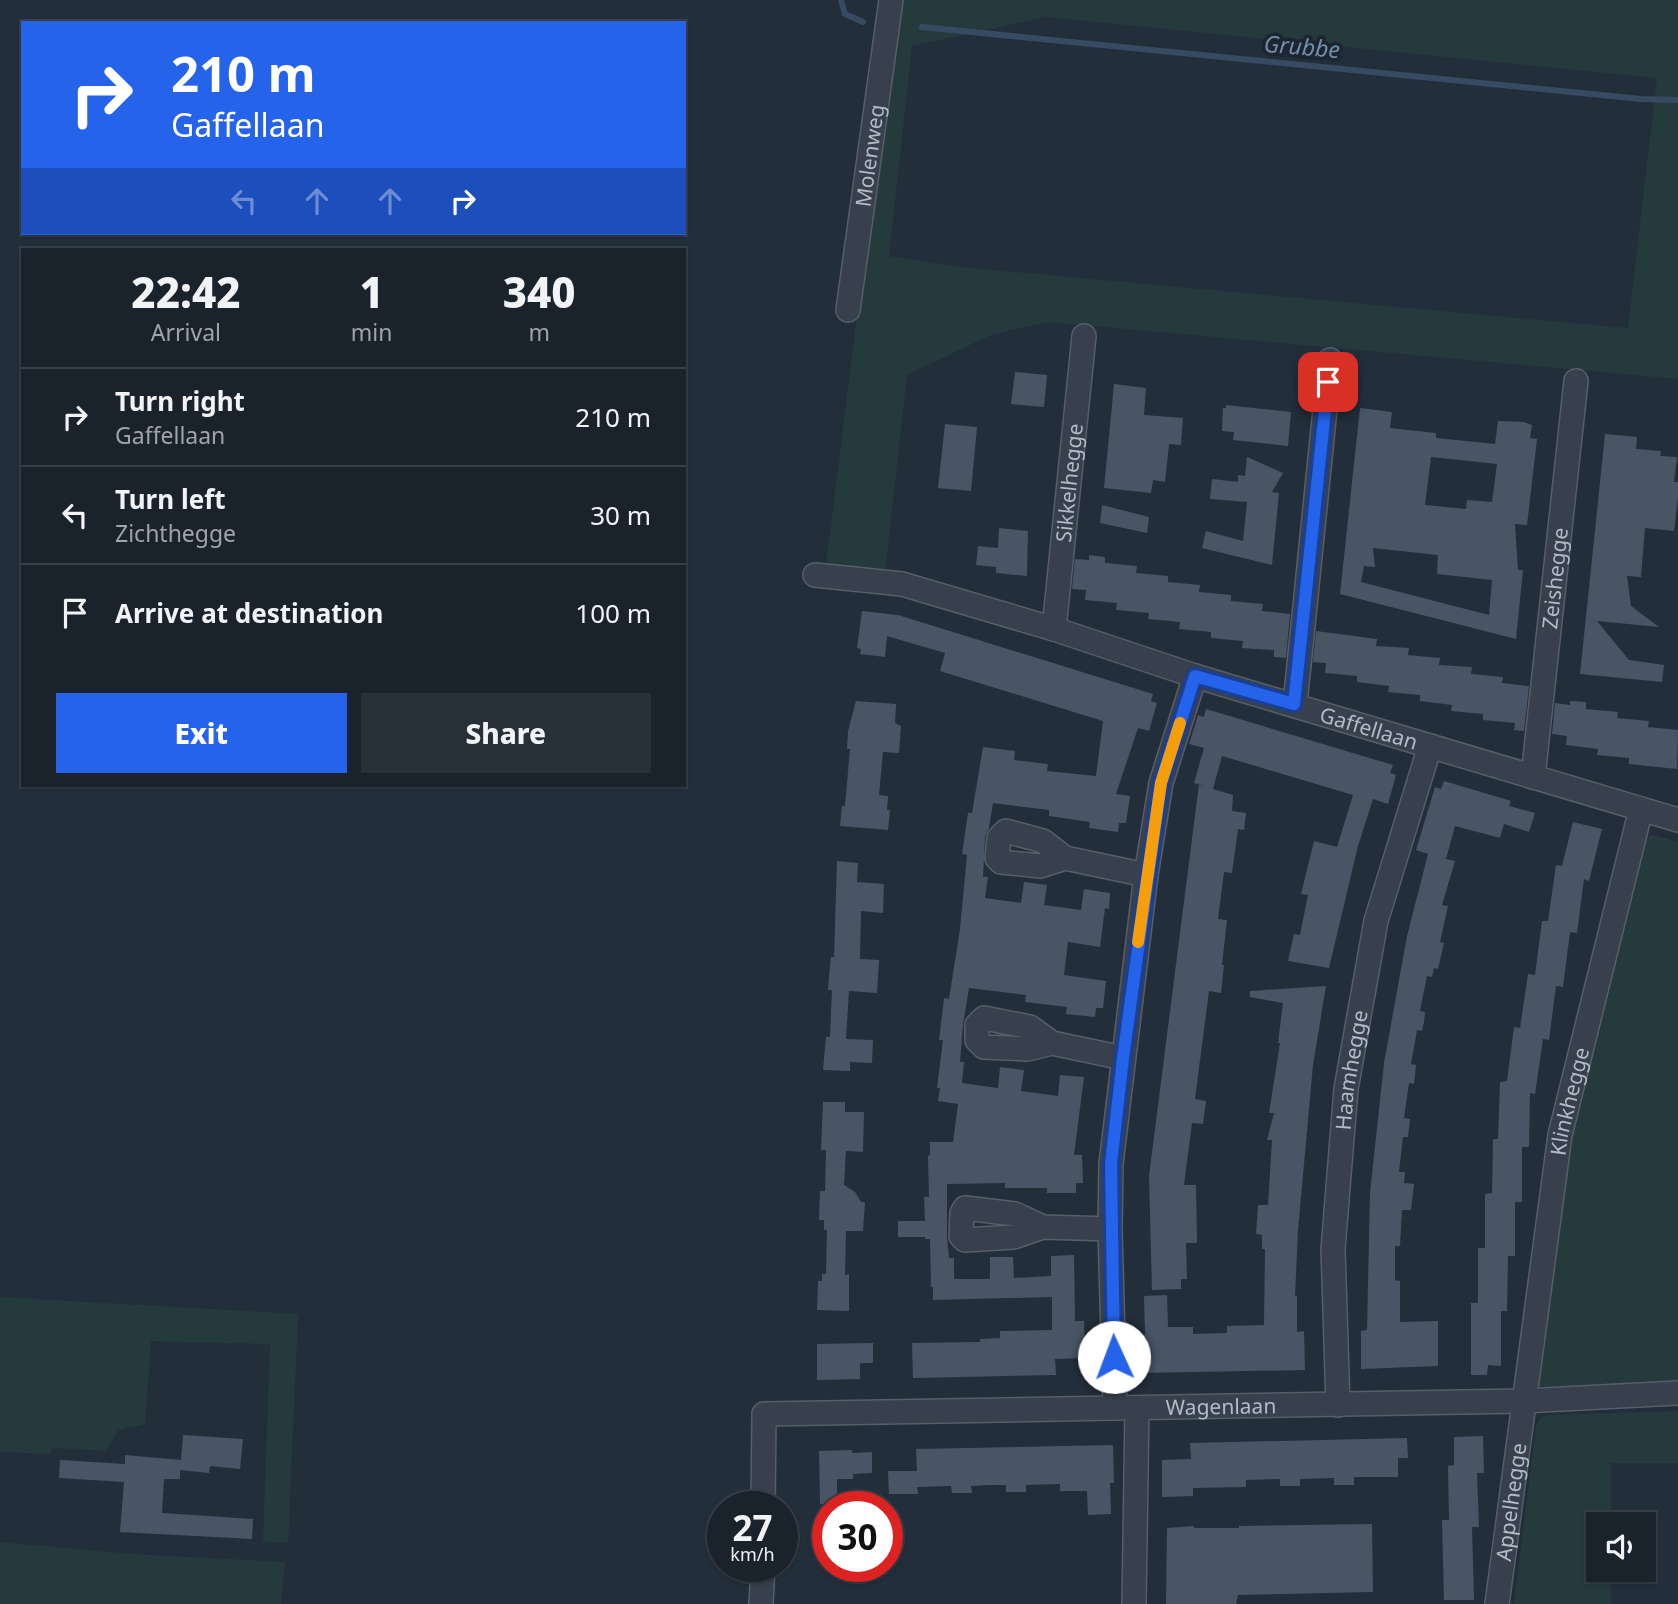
<!DOCTYPE html>
<html lang="en">
<head>
<meta charset="utf-8">
<style>
	body { margin:0; font-family:"Noto Sans",sans-serif; background:#272f38; color:#f1f3f6; height:100vh; display:flex; flex-direction:column; font-size:26px; white-space:nowrap }
	* { box-sizing:border-box; margin:0 }
	p { font-size:23px; color:#9fa4a9 }
	.icon { flex:none; width:38px; height:38px; fill:none; stroke:currentColor; stroke-width:2; stroke-linecap:round; stroke-linejoin:round }
	.map { position:relative; flex:1; overflow:hidden }
	.sheet { position:absolute; left:21px; top:248px; width:665px; height:539px; display:flex; flex-direction:column; background:#1a222c; border-radius:0px; box-shadow:0 2px 5px #0004,0 0 0 2px #383f48 }
	.sheet>* { flex:none }
	.banner { position:absolute; left:21px; top:21px; width:665px; height:214px; border-radius:0px; box-shadow:0 2px 5px #0004,0 0 0 2px #383f48; background:#2563eb; color:#fff; overflow:hidden }
	.buttons { position:absolute; left:1586px; top:1512px; display:grid; gap:14px }
	.buttons a { display:grid; place-items:center; width:70px; height:70px; border-radius:0px; background:#1a222c; box-shadow:0 2px 5px #0004,0 0 0 2px #383f48; font-size:35px }
	.speed { position:absolute; left:707px; top:1491px; display:flex; gap:14px; font-size:35px; font-weight:700; text-align:center }
	.speed>* { display:grid; place-content:center; width:91px; height:91px; border-radius:50%; background:#1a222c; box-shadow:0 2px 5px #0004,0 0 0 2px #383f48; line-height:1 }
	.speed small { font-size:18px; font-weight:400 }
	.speed .limit { border:10px solid #d22; background:#fff; color:#111 }
	.pin { position:absolute; display:grid; place-items:center; width:60px; height:60px; color:#fff; margin:-30px; border-radius:14px; box-shadow:0 4px 10px #0006 }
	.me { position:absolute; width:77px; margin:-38px; rotate:358deg; stroke-linejoin:round; filter:drop-shadow(0 0 5px #0008) }
	.turn { display:flex; align-items:center; gap:24px; height:147px; padding:0 35px; font-size:32px }
	.turn .icon { width:91px; height:91px; stroke-width:2.5 }
	.turn b { display:block; font-size:49px; line-height:60px }
	.lanes { display:flex; align-items:center; height:66px; padding:0 35px; background:#0003; justify-content:center; gap:35px; direction:ltr }
	.lanes .off { opacity:.35 }
	.eta { display:flex; justify-content:space-evenly; align-items:center; height:119px; text-align:center }
	.eta b { font-size:42px; font-weight:800; line-height:49px }
	.cta { display:flex; gap:14px; margin-top:auto; padding:14px 35px }
	.cta a { flex:1; height:80px; border-radius:0px; background:#2563eb; color:#fff; font-size:28px; font-weight:800; line-height:80px; text-align:center }
	.cta a+a { background:#272f38; color:#f1f3f6 }
	ul { padding:0; list-style:none }
	li { display:flex; align-items:center; gap:21px; height:98px; padding:0 35px; border-top:2px solid #383f48 }
	li div { flex:1 }
	li b { display:block; font-size:26px }
	li em { font-style:normal }
	.map>svg:first-child { display:block }
</style>
</head>
<body>
<div class="map">
<svg width="1678" height="1604" viewBox="0 0 1678 1604">
	<rect width="100%" height="100%" fill="#232e3b"/>
	<g fill="#253a3c" fill-rule="evenodd">
		<path d="M897,0H1678V379L1049,322L993,334L907,375L885,573L826,566L856,325L861,259ZM1046,17L1657,78L1628,328L962,267L889,256L912,46Z"/>
		<path d="M1651,834L1678,842V1386L1535,1390L1555,1209L1625,895L1644,841Z"/>
		<path d="M0,1297L298,1314L288,1543L263,1541L270,1344L151,1341L145,1424L119,1430L105,1451L52,1448L51,1454L0,1452Z"/>
		<path d="M1678,1411V1463H1611V1524H1598V1570H1611V1604H1514L1536,1426L1541,1417L1548,1415Z"/>
		<path d="M0,1542L133,1554L285,1562L281,1604H0Z"/>
	</g>
	<g fill="none" stroke-linecap="round" stroke-linejoin="round">
		<g stroke="#364b62" stroke-width="6">
			<path d="M841,0L845,14L863,22"/>
			<path d="M922,27L1641,99L1678,100"/>
		</g>
	</g>
	<g fill="#495565" fill-rule="evenodd">
		<path d="M1015,372L1047,375L1044,407L1011,404Z"/>
		<path d="M1114,384L1146,388L1144,415L1183,418L1181,445L1169,444L1165,482L1153,480L1151,493L1104,488Z"/>
		<path d="M1226,405L1291,412L1288,446L1233,440L1234,432L1222,431L1223,408H1226Z"/>
		<path d="M1360,408L1392,412L1390,428L1436,433V438L1495,444L1498,421L1524,422L1532,425L1530,438L1537,439L1527,525L1515,524L1518,570H1523L1516,639L1340,594ZM1431,457L1497,464L1492,502L1467,500L1466,509L1425,505ZM1373,548L1438,555L1437,574L1492,580L1489,615L1361,582L1364,566L1375,567Z"/>
		<path d="M945,424L977,427L971,491L938,488Z"/>
		<path d="M1605,434L1637,437L1636,449L1661,451L1660,456L1677,457L1674,482H1678V497L1674,531L1645,528L1641,577L1627,576L1631,606L1659,627L1597,621L1629,660L1664,665L1662,682L1580,674Z"/>
		<path d="M1247,457L1283,473L1272,492L1279,493L1272,565L1202,548L1206,531L1243,541L1247,502L1210,499L1212,479L1238,482V475L1245,476Z"/>
		<path d="M1102,505L1149,517L1147,533L1100,523Z"/>
		<path d="M999,528L1028,531L1027,576L996,573V567L976,565L978,546L998,548Z"/>
		<path d="M1089,555L1105,557V563L1137,566L1136,573L1168,576V582L1200,585L1199,592L1231,595V601L1263,604L1262,611L1290,614L1286,658L1274,657V650L1242,648L1243,641L1211,638V632L1179,629L1180,622L1148,619L1149,613L1116,610L1117,603L1085,600L1086,590L1072,589L1075,559L1089,560Z"/>
		<path d="M862,611L898,615L1153,694L1151,701L1157,703L1149,731L1138,728L1116,794L1130,796L1126,823H1119L1118,832L1089,828L1090,822L1049,816V810L993,803L989,828L985,837L983,877H988L985,898L1021,903L1024,882L1047,885L1044,905L1081,910L1084,889L1110,893L1109,909L1105,908L1100,947L1068,942L1064,975L1106,981L1103,1008H1096L1095,1017L1066,1014L1067,1007L1025,1002L1026,995L969,988L963,1024L960,1062H964L962,1083L998,1088L1000,1067L1024,1070L1021,1091L1058,1096L1060,1075L1084,1077L1074,1155H1082L1083,1183H1076V1193H1047V1188H1005V1183L947,1184V1236L949,1258H954V1279H990V1257H1013L1014,1278L1051,1276V1256L1074,1255L1075,1321H1084L1085,1358L1055,1359L1056,1375L913,1378L912,1343L980,1342V1339L1000,1338V1331L1052,1330V1297L933,1300V1287H931L930,1239H925V1237H898V1221H925L924,1197H929L928,1156L930,1155V1142H953L958,1104L938,1101L940,1088H937L943,1040H939L944,998L949,999L960,929L967,855L962,854L968,813H972L983,747L1015,751L1014,760L1048,764L1047,771L1096,776L1103,721L940,671L945,653L887,636L885,657L860,654L861,649L857,648Z"/>
		<path d="M1316,631L1377,639L1376,646L1409,648L1408,655L1440,658L1439,665L1472,667L1471,674L1503,677L1502,683L1529,686L1524,731L1514,730L1515,723L1483,720V714L1451,711L1452,705L1420,701V695L1388,692L1389,686L1357,682V676L1325,673L1326,663L1313,662Z"/>
		<path d="M856,701L896,704L895,723L901,726L899,753L883,752L879,795L888,796L887,810H890L888,830L840,826L842,806H845L850,749H847L848,731Z"/>
		<path d="M1570,701L1586,702V709L1618,712L1617,718L1649,721L1648,727L1678,730L1677,769L1629,764V758L1597,755L1598,749L1566,745L1567,736L1552,734L1555,703L1570,705Z"/>
		<path d="M1206,709L1393,765L1390,773L1396,775L1388,804L1373,799L1358,846L1329,968L1288,961L1294,934L1300,935L1308,895L1301,894L1314,841L1337,847L1353,795L1222,756L1213,789L1233,795L1232,811L1246,813L1244,830L1238,829L1232,873L1224,872L1218,919L1227,920L1222,965H1224L1221,993L1209,991L1195,1099L1206,1101L1203,1124L1192,1123L1184,1185H1196L1197,1243H1186L1187,1279H1181V1289L1152,1290L1149,1176L1199,784L1204,786L1194,783L1204,748L1189,744L1198,715L1204,717Z"/>
		<path d="M1444,781L1511,801L1509,806L1535,813L1529,832L1504,824L1500,838L1455,826L1446,859L1455,861L1442,905L1448,906L1440,942L1444,943L1438,969L1434,968L1432,977L1427,976L1420,1011L1425,1012L1424,1022L1422,1031L1417,1030L1411,1064L1416,1065L1414,1084L1409,1083L1404,1118L1410,1119L1408,1137H1403L1399,1172H1405L1404,1183L1414,1184L1411,1210H1402L1400,1246H1395V1280L1400,1281V1322L1438,1321V1366L1361,1369V1331L1367,1330L1370,1193L1384,1063L1407,936L1428,854L1416,850L1435,787L1441,789Z"/>
		<path d="M1573,822L1602,829L1589,881L1584,879L1577,933L1570,932L1563,987L1556,986L1549,1040L1543,1039L1535,1094L1530,1093L1529,1147H1522V1202H1515V1256H1508L1507,1311H1501V1366L1488,1365L1487,1375H1471V1303H1478V1248H1485V1194L1492,1193L1493,1139H1498L1500,1082L1507,1081L1514,1027L1520,1028L1528,974L1535,975L1542,921H1548L1556,865L1562,866Z"/>
		<path d="M837,861L858,863L857,882L884,884L883,913L861,911L860,959L879,960L877,993L849,991L846,1039L873,1040L872,1063L850,1062V1071L823,1070L826,1037H830L832,990H828L830,965L831,957H834Z"/>
		<path d="M1326,986L1313,1065L1298,1230L1295,1296H1297V1332L1304,1331L1305,1370L1140,1373L1139,1335H1145L1144,1296L1167,1295L1168,1327H1193V1334L1227,1333V1326L1264,1325L1265,1249H1262V1235L1256,1234L1258,1205H1268L1272,1140H1267L1274,1113H1269L1280,1043H1278L1283,1003L1250,997V991Z"/>
		<path d="M823,1102H845V1112H864L863,1152L846,1151L844,1185L855,1192L861,1202H865L863,1231H846L845,1275L849,1274V1311L817,1310L818,1281H822V1274H826L827,1230H824V1220H819L820,1191H825L826,1150H821Z"/>
		<path d="M873,1343V1363H860V1379L817,1380V1344Z"/>
		<path d="M183,1435L243,1439L240,1469L210,1466L209,1473L180,1470V1479H164L162,1513L253,1519L252,1539L120,1532L124,1482L59,1478L60,1460L125,1464V1455L181,1460Z"/>
		<path d="M1483,1436L1484,1473H1477L1479,1527H1472L1474,1600H1444L1442,1520H1449L1448,1466L1454,1465V1437Z"/>
		<path d="M1407,1438L1408,1458H1398V1477H1354V1485H1334V1478L1300,1479V1486H1280V1479L1246,1480V1487L1193,1488V1496L1162,1497V1460L1191,1459L1190,1443Z"/>
		<path d="M1113,1445L1114,1483H1110L1111,1514L1088,1515L1087,1491H1060V1484L1026,1485V1492H1006V1485H989L971,1486L972,1493H952L951,1486L917,1487L918,1494H889L888,1471H917L916,1449Z"/>
		<path d="M852,1450V1453L872,1452V1473L853,1474V1479H837V1504H820L819,1451Z"/>
		<path d="M1372,1524L1373,1592L1238,1595L1236,1604H1166L1167,1528L1194,1526V1528H1239V1526Z"/>
	</g>
	<g fill="none" stroke-linecap="round" stroke-linejoin="round">
		<g stroke="#555e69" stroke-width="26">
			<g id="street">
				<path id="s1" d="M848,310L891,0"/>
				<path id="s2" d="M815,575L902,584L1054,629L1195,676L1678,820"/>
				<path id="s3" d="M1054,629L1084,336"/>
				<path d="M1295,704L1330,360"/>
				<path id="s4" d="M1533,777L1576,381"/>
				<path d="M1065,858L1040,866L1001,862L997,858L999,838L1006,831L1043,841L1065,858L1146,875"/>
				<path d="M1052,1043L1028,1049L984,1047L977,1040V1025L984,1018L1030,1027L1052,1043L1123,1058"/>
				<path d="M1043,1227L1014,1237L965,1240L961,1236L962,1213L965,1208L1015,1214L1043,1227L1110,1229"/>
				<path id="s5" d="M1338,1405L1333,1249L1346,1089L1376,921L1430,746"/>
				<path d="M1115,1408L1110,1229L1111,1164L1146,875L1161,783L1195,676"/>
				<path id="s6" d="M763,1507L764,1414L1523,1401L1678,1393"/>
				<path d="M761,1604L763,1566"/>
				<path d="M1134,1604L1137,1408"/>
				<path id="s7" d="M1497,1604L1560,1135L1641,809"/>
			</g>
		</g>
		<use href="#street" stroke="#37404c" stroke-width="23"/>
	</g>
	<g fill="none" stroke-linecap="round" stroke-linejoin="round">
		<g stroke="#184099" stroke-width="18">
			<path id="route" d="M1114,1357L1111,1164L1123,1058L1161,783L1195,676L1294,704L1328,382"/>
		</g>
		<use href="#route" stroke="#2563eb" stroke-width="12"/>
		<path stroke="#f59e0b" stroke-width="12" d="M1138,942L1161,783L1180,723"/>
	</g>
	<g text-anchor="middle" dominant-baseline="central" stroke-width="7" stroke-linejoin="round" paint-order="stroke">
		<g font-size="21" fill="#b2bbc7" stroke="#1c2530">
			<text stroke="none"><textPath href="#s1" startOffset="156">Molenweg</textPath></text>
			<text stroke="none"><textPath href="#s3" startOffset="147">Sikkelhegge</textPath></text>
			<text stroke="none"><textPath href="#s4" startOffset="200">Zeishegge</textPath></text>
			<text stroke="none"><textPath href="#s2" startOffset="576">Gaffellaan</textPath></text>
			<text stroke="none"><textPath href="#s5" startOffset="336">Haamhegge</textPath></text>
			<text stroke="none"><textPath href="#s7" startOffset="508">Klinkhegge</textPath></text>
			<text stroke="none"><textPath href="#s6" startOffset="550">Wagenlaan</textPath></text>
			<text stroke="none"><textPath href="#s7" startOffset="103">Appelhegge</textPath></text>
		</g>
		<g font-size="23" font-style="italic" fill="#728daa" stroke="#1c2530">
			<text transform="translate(1302 46) rotate(5)">Grubbe</text>
		</g>
	</g>
</svg>
<div class="buttons">
<a><svg class="icon" aria-label="sound" viewBox="0 0 24 24"><path d="M4 9h4l5-4v14l-5-4H4zM17 9q2 3 0 6"/></svg></a>
</div>
<div class="speed"><div>27<small>km/h</small></div><div class="limit">30</div></div>
<div class="pin" style="left:1328px;top:382px;background:#d93025"><svg class="icon" aria-label="arrive" viewBox="0 0 24 24"><path d="M6 21V4h12l-3 4 3 4H6"/></svg></div>
<svg class="me" style="left:1114px;top:1357px" viewBox="-20 -20 40 40"><circle r="19" fill="#fff"/><path d="M0-13L10 11 0 6-10 11z" fill="#2563eb"/></svg>
<div class="banner">
<div class="turn"><svg class="icon" aria-label="right" viewBox="0 0 24 24"><path d="M7 20v-9h11M14 6l5 5-5 5"/></svg><div><b>210 m</b>Gaffellaan</div></div>
<div class="lanes"><svg class="icon off" aria-label="left" viewBox="0 0 24 24"><path d="M17 20v-9H6M10 6l-5 5 5 5"/></svg><svg class="icon off" aria-label="ahead" viewBox="0 0 24 24"><path d="M12 20V5M6 11l6-6 6 6"/></svg><svg class="icon off" aria-label="ahead" viewBox="0 0 24 24"><path d="M12 20V5M6 11l6-6 6 6"/></svg><svg class="icon" aria-label="right" viewBox="0 0 24 24"><path d="M7 20v-9h11M14 6l5 5-5 5"/></svg></div>
</div>
<section class="sheet">
<div class="eta">
<div><b>22:42</b><p>Arrival</p></div>
<div><b>1</b><p>min</p></div>
<div><b>340</b><p>m</p></div>
</div>
<ul>
<li><svg class="icon" aria-label="right" viewBox="0 0 24 24"><path d="M7 20v-9h11M14 6l5 5-5 5"/></svg><div><b>Turn right</b><p>Gaffellaan</p></div><em>210 m</em></li>
<li><svg class="icon" aria-label="left" viewBox="0 0 24 24"><path d="M17 20v-9H6M10 6l-5 5 5 5"/></svg><div><b>Turn left</b><p>Zichthegge</p></div><em>30 m</em></li>
<li><svg class="icon" aria-label="arrive" viewBox="0 0 24 24"><path d="M6 21V4h12l-3 4 3 4H6"/></svg><div><b>Arrive at destination</b></div><em>100 m</em></li>
</ul>
<div class="cta"><a>Exit</a><a>Share</a></div>
</section>
</div>
</body>
</html>
